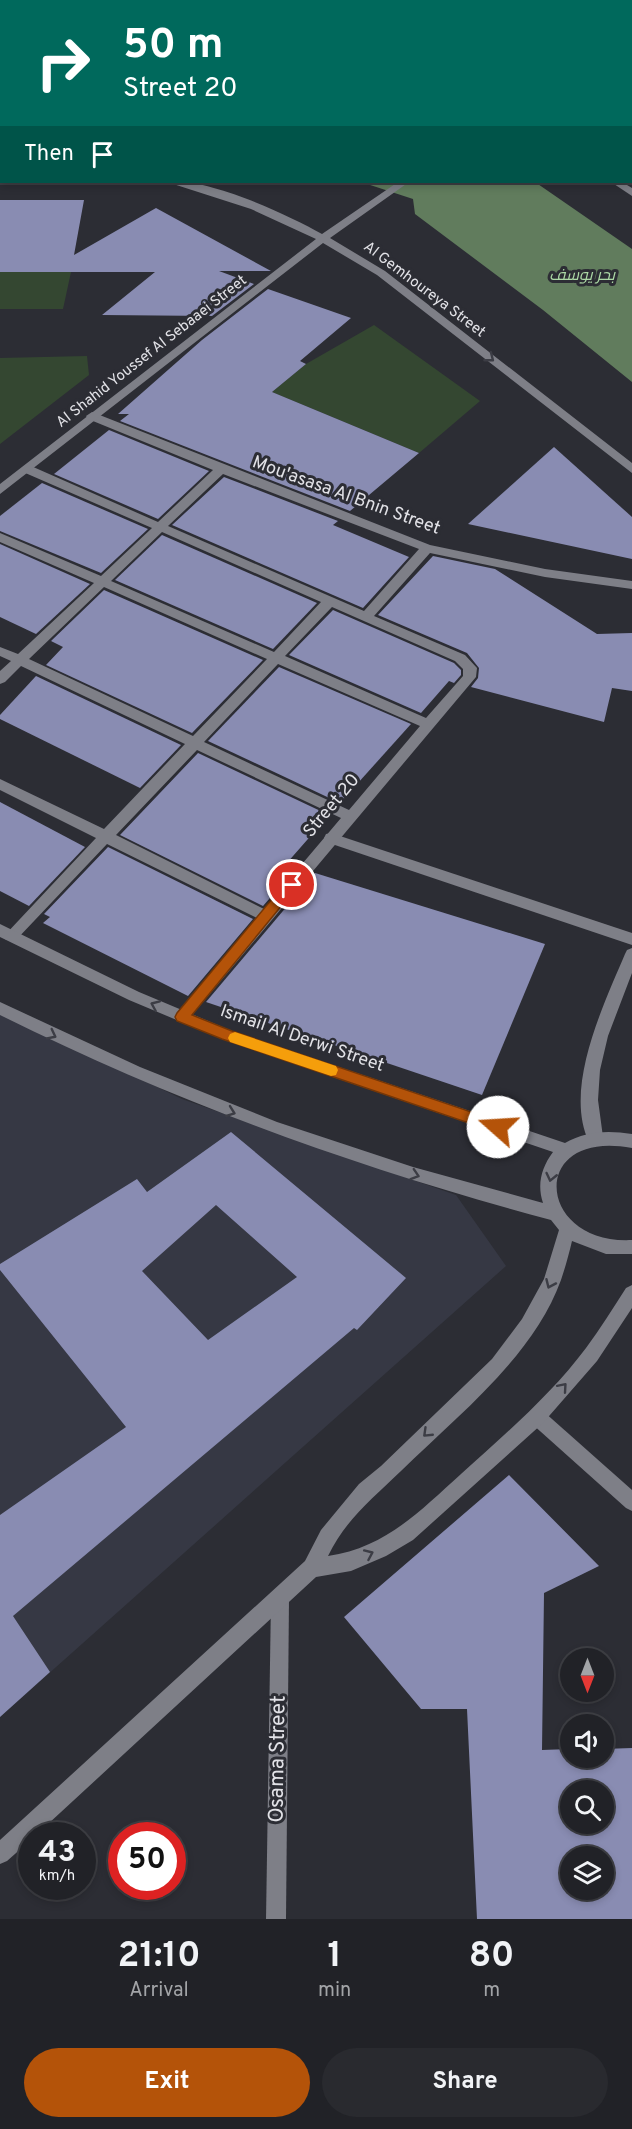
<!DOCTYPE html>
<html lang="en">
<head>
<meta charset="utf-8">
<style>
	body { margin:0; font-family:Overpass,Cairo,sans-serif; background:#292a2f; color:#f1f3f6; height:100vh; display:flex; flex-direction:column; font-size:22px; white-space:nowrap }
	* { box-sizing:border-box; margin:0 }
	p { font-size:20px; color:#a2a4a7 }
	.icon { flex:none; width:33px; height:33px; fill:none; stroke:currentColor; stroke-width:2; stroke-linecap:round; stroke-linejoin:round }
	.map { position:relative; height:1919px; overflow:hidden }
	.panel { display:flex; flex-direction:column; background:#212227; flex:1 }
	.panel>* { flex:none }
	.top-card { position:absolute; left:0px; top:0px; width:633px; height:183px; box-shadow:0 3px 9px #0003,0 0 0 2px #3e3f44; background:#00695c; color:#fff; overflow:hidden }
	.needle { width:39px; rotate:180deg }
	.buttons { position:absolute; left:560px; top:1648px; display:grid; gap:12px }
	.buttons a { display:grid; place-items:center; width:54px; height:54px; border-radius:50%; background:#212227; box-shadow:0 3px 9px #0003,0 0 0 2px #3e3f44; font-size:30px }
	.speed { position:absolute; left:18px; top:1822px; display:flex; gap:12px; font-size:30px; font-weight:700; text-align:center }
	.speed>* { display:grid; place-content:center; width:78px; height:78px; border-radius:50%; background:#212227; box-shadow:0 3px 9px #0003,0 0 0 2px #3e3f44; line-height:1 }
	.speed small { font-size:15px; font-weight:400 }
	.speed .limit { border:9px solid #d22; background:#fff; color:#111 }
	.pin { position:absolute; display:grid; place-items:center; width:51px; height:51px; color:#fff; margin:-26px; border:3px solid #fff; border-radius:50%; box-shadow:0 2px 6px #0007 }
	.me { position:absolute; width:66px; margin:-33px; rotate:289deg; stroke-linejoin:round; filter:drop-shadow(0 0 4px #0008) }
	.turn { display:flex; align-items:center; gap:21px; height:126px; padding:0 24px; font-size:27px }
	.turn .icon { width:78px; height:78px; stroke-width:2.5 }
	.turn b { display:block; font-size:42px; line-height:51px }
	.then { display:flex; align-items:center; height:57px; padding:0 24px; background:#0003; gap:12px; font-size:22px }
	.eta { display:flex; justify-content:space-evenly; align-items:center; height:102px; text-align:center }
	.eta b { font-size:36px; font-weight:700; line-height:42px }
	.cta { display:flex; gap:12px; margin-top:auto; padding:12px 24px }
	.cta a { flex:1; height:69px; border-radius:36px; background:#b45309; color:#fff; font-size:24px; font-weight:700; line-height:69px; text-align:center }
	.cta a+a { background:#292a2f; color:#f1f3f6 }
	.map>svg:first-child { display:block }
</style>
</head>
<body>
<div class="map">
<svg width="632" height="1919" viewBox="0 0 632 1919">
	<rect width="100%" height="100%" fill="#2c2d34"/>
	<path fill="#363844" d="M0,1011L182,1099L456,1195L506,1266L0,1717Z"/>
	<g fill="#344731">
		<path d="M0,272H71L63,309H0Z"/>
		<path d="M374,325L480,401L419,453L272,392L306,364Z"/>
		<path d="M87,356L89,375L0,444V358Z"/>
	</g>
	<path fill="#617c5d" d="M361,182H535L632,249V382L543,310L415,214L413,199Z"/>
	<g fill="#898cb2" fill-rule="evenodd">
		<path d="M0,200H84L74,255L156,208L271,271H219L254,284L212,316L102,315L155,272H0Z"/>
		<path d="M268,289L351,318L300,361L306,364L272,392L419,453L350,511L120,421L129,414H118L202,340Z"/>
		<path d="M109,430L209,471L158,519L54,474Z"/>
		<path d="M554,447L632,517V559L468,524Z"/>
		<path d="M224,477L338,521L333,525L409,557L363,608L172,525Z"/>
		<path d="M42,483L148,529L101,573L0,531V516Z"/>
		<path d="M162,535L317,603L273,649L115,580Z"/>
		<path d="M0,544L90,584L36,634L0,617Z"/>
		<path d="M433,556L495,569L597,634L632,633V691L612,688L604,722L471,687L478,678L479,668L467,653L378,615Z"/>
		<path d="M104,590L263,660L192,733L46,665L63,647L51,641Z"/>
		<path d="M333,610L454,663L461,670V675L454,683L449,681L421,713L289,655Z"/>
		<path d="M279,667L411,724L340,803L208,741Z"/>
		<path d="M36,676L181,745L140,788L0,719V715Z"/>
		<path d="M198,753L329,815L286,864L297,867L263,906L120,835Z"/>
		<path d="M0,802L85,847L29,906L0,891Z"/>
		<path d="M108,847L253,919L188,996L43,923L50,917L44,914Z"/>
		<path d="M315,873L545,944L482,1095L206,1002Z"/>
		<path d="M231,1132L406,1278L357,1330L354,1328L13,1616L50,1672L0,1717V1515L126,1427L0,1270V1264L137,1179L147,1192ZM216,1205L297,1277L208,1340L142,1271Z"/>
		<path d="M509,1475L599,1566L544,1593L542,1750L570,1749V1758H603V1749L632,1748V1919H477L467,1709H421L344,1617ZM570,1791H603V1824H570ZM570,1857H603V1890H570Z"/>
	</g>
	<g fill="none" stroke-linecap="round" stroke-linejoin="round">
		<path fill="#7e7f87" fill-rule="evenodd" d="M331,833L632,933V945L326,842L324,838L326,834Z"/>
		<g fill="#7e7f87" fill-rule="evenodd">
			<path d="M112,0H123L111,2Z"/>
			<path d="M623,0H632V4V2Z"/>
			<path d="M92,412L430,545L545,569L632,581V589L545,577L430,553L374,616L465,655L477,668L476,677L187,1021L182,1023L177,1021L174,1017L177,1013L257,918L107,844L16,940H6L4,936L96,838L0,790V779L104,829L185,744L21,666L5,682L0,684V671L11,661L0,656V647L18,654L94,583L0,542V533L101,576L152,528L23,472V466H31L158,522L213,470L88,419L86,416ZM223,474L419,549L364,611L168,526ZM162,532L321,602L274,652L111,581ZM104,587L267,659L193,736L29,659ZM332,607L455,661L463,669V676L426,718L285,656ZM278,664L420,726L349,810L204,742ZM197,750L341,818L264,909L116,835Z"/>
			<path d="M632,948V973L608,1036L600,1070L598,1100L603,1137L601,1142L595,1144L589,1142C563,1088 604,1004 625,954L627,950Z"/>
			<path d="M537,1409L543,1411L632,1490V1511L626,1508L531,1423L528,1417L531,1411Z"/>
			<path d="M280,1590L287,1592L289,1599L286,1919H266L271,1599L273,1592Z"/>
		</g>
		<g fill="#7e7f87" fill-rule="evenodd">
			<rect x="0" y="18" width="2" height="6"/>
			<rect x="0" y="162" width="2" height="6"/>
			<path d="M167,182C207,177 286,214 322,234L398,182H409L330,238L385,271L632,463V473L377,275L323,243L0,494V484L316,239L251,209Z"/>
			<path d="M611,182H622L632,188V196Z"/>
			<path d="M0,924L139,992L232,1031L565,1143C586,1131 608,1130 632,1134V1148C527,1128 536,1245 632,1240V1254H606L572,1241C569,1254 565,1268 561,1280C533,1357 458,1415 401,1471C372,1499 346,1519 328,1556C385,1548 420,1511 461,1474C504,1435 550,1396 586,1348C600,1329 613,1308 626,1288L632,1285V1308L597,1361L543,1423L413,1540L386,1556L351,1571L316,1577L35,1836H32V1839L7,1861L0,1864V1840L305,1561L321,1530L359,1484L381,1466L492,1359L522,1319L544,1279L559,1230L551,1220C360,1169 177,1103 0,1015V1002L140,1067L277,1122L413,1167L543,1203C537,1185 541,1168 553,1152L222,1039L129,1000L0,937Z"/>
		</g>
	</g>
	<defs><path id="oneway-chevron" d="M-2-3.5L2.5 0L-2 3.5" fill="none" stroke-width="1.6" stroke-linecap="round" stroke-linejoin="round" transform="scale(1.5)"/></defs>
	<g stroke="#3c3d45">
		<use href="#oneway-chevron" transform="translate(490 358) rotate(38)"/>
		<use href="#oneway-chevron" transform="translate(155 1005) rotate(-157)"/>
		<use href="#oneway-chevron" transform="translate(52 1035) rotate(27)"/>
		<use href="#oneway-chevron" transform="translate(231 1112) rotate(20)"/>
		<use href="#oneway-chevron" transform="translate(415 1175) rotate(18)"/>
		<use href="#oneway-chevron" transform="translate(551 1177) rotate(103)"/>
		<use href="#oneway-chevron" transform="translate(550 1284) rotate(114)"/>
		<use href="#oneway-chevron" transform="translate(563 1387) rotate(-49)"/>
		<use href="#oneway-chevron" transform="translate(427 1433) rotate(136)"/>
		<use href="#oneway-chevron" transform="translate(369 1554) rotate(-24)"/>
	</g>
	<path fill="#b45309" stroke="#753606" stroke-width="1.5" d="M292,880L296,881L298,885L296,888L192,1015L232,1031L504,1123L506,1127L504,1131L498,1133L222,1039L177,1021L175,1017L177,1013L287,881Z"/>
	<path fill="#f59e0b" d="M235,1032L336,1066L338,1070L336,1075L331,1076L230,1042L228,1038L230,1034Z"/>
	<g text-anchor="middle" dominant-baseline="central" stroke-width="6" stroke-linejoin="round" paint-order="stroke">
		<g font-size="15" fill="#e2e2e7" stroke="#2c2d34">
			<text transform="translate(424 290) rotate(37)">Al Gemhoureya Street</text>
			<text transform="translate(152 352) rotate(-38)">Al Shahid Youssef Al Sebaaei Street</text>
		</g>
		<g font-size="16" font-style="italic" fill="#acd9a5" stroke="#2c2d34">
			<text x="582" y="276">بحر يوسف</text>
		</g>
		<g font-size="18" fill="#e2e2e7" stroke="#2c2d34">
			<text transform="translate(346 496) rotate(20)">Mou'asasa Al Bnin Street</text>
			<text transform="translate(332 806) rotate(-50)">Street 20</text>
			<text transform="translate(302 1039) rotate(19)">Ismail Al Derwi Street</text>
		</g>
		<g font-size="21" fill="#e2e2e7" stroke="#2c2d34">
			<text transform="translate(278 1759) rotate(-89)">Osama Street</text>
		</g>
	</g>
</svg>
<div class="buttons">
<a><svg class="needle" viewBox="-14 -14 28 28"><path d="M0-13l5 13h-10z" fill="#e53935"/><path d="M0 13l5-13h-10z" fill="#a2a4a7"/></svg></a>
<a><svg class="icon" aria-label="sound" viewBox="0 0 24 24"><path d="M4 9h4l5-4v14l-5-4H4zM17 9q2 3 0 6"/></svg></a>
<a><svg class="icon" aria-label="search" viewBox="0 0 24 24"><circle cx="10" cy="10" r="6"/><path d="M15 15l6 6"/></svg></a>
<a><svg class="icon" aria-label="layers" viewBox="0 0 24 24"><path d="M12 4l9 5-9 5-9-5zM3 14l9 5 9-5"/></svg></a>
</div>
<div class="speed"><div>43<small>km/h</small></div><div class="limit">50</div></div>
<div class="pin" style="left:292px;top:885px;background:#d93025"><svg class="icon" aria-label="arrive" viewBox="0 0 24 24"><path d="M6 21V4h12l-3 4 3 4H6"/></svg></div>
<svg class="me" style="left:498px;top:1127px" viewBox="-20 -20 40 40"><circle r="19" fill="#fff"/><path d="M0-13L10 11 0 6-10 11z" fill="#b45309"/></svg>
<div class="top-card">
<div class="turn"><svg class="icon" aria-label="right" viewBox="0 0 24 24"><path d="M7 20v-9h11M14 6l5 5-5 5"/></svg><div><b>50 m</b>Street 20</div></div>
<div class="then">Then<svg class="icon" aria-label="arrive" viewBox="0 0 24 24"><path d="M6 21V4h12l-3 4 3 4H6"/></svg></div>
</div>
</div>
<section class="panel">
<div class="eta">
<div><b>21:10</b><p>Arrival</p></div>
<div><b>1</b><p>min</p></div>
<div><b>80</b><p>m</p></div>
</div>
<div class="cta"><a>Exit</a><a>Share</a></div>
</section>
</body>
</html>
